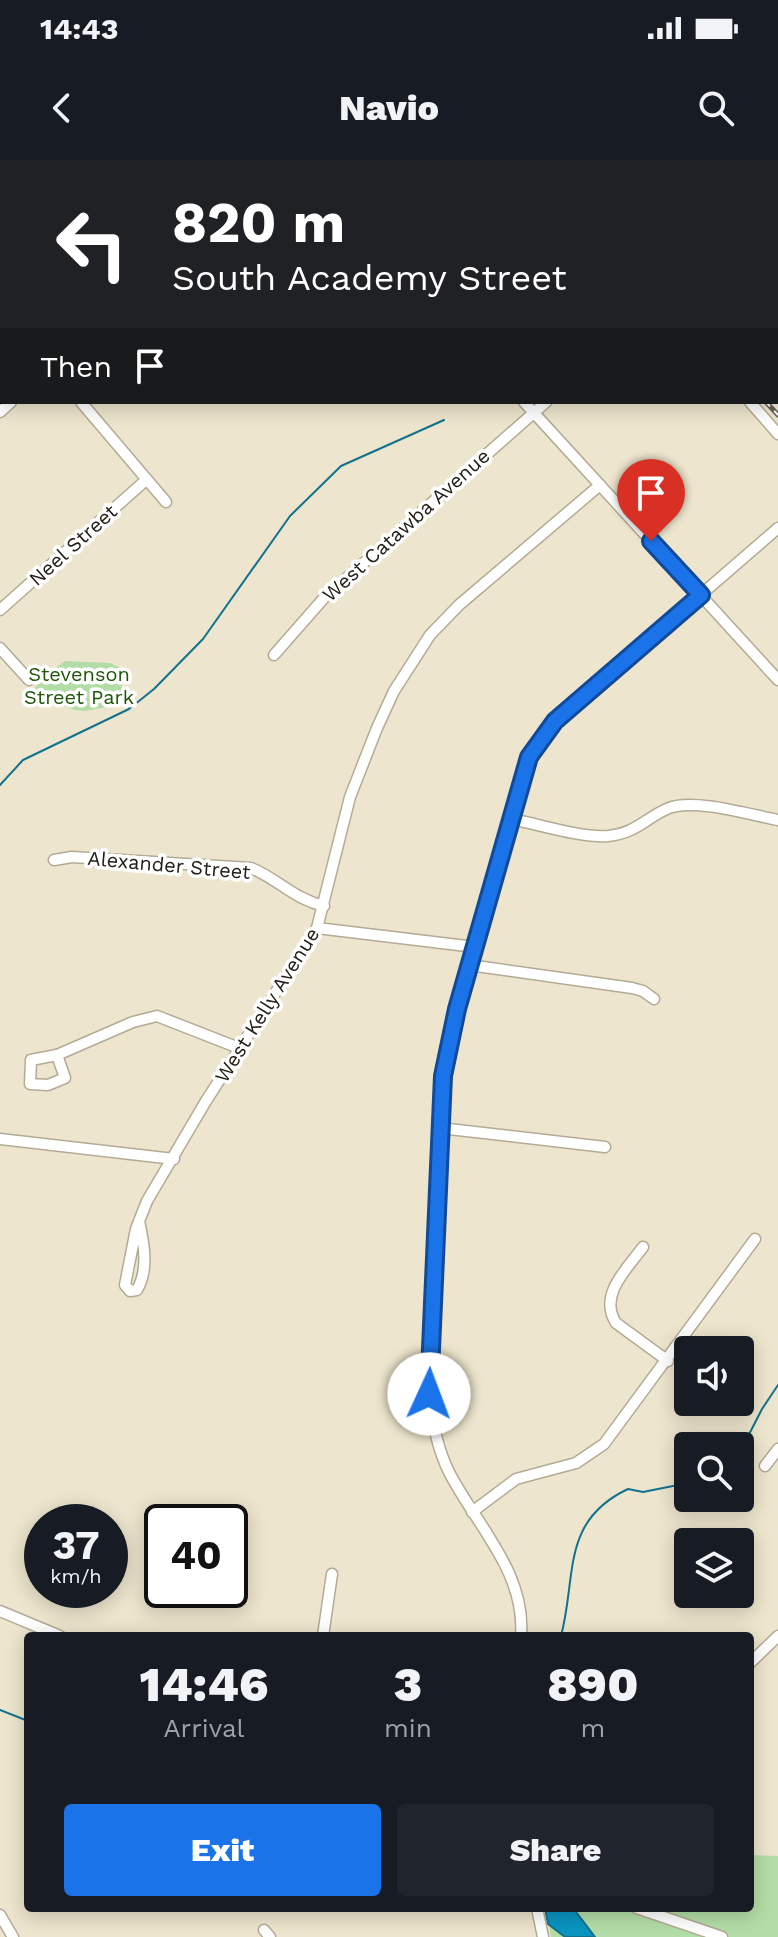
<!DOCTYPE html>
<html lang="en">
<head>
<meta charset="utf-8">
<style>
	body { margin:0; font-family:"Work Sans",sans-serif; background:#20242c; color:#f1f3f6; height:100vh; display:flex; flex-direction:column; font-size:30px; white-space:nowrap }
	* { box-sizing:border-box; margin:0 }
	p { font-size:26px; color:#9ea1a6 }
	.icon { flex:none; width:44px; height:44px; fill:none; stroke:currentColor; stroke-width:2; stroke-linecap:round; stroke-linejoin:round }
	.map { position:relative; flex:1; overflow:hidden }
	.drawer { position:absolute; left:24px; top:1472px; width:730px; height:280px; display:flex; flex-direction:column; background:#171b24; border-radius:8px; box-shadow:0 4px 20px #0003 }
	.drawer>* { flex:none }
	.top-card { position:absolute; left:0px; top:0px; width:778px; height:244px; box-shadow:0 4px 20px #0003; background:#202124; color:#fff; overflow:hidden }
	.tools { position:absolute; left:674px; top:1176px; display:grid; gap:16px }
	.tools a { display:grid; place-items:center; width:80px; height:80px; border-radius:8px; background:#171b24; box-shadow:0 4px 20px #0003; font-size:40px }
	.speed { position:absolute; left:24px; top:1344px; display:flex; gap:16px; font-size:40px; font-weight:700; text-align:center }
	.speed>* { display:grid; place-content:center; width:104px; height:104px; border-radius:50%; background:#171b24; box-shadow:0 4px 20px #0003; line-height:1 }
	.speed small { font-size:20px; font-weight:400 }
	.speed .limit { border:4px solid #111; border-radius:12px; background:#fff; color:#111 }
	.pin { position:absolute; display:grid; place-items:center; width:68px; height:68px; color:#fff; margin:-82px -34px; border-radius:50% 50% 50% 0; rotate:-45deg; box-shadow:0 0 8px #0007 }
	.pin .icon { rotate:45deg }
	.me { position:absolute; width:88px; margin:-44px; rotate:2deg; stroke-linejoin:round; filter:drop-shadow(0 0 6px #0008) }
	.turn { display:flex; align-items:center; gap:28px; height:168px; padding:0 40px; font-size:36px }
	.turn .icon { width:104px; height:104px; stroke-width:2.5 }
	.turn b { display:block; font-size:56px; line-height:68px }
	.then { display:flex; align-items:center; height:76px; padding:0 40px; background:#0003; gap:16px; font-size:30px }
	.eta { display:flex; justify-content:space-evenly; align-items:center; height:136px; text-align:center }
	.eta b { font-size:48px; font-weight:800; line-height:56px }
	.button { display:flex; gap:16px; margin-top:auto; padding:16px 40px }
	.button a { flex:1; height:92px; border-radius:8px; background:#1a73e8; color:#fff; font-size:32px; font-weight:800; line-height:92px; text-align:center }
	.button a+a { background:#20242c; color:#f1f3f6 }
	.status { display:flex; justify-content:space-between; align-items:center; height:56px; padding:0 40px; background:#171b24; direction:ltr }
	.status svg { height:22px; fill:currentColor }
	header { display:flex; justify-content:space-between; align-items:center; height:104px; padding:0 40px; background:#171b24; font-size:36px; font-weight:800 }
	.map>svg:first-child { display:block }
</style>
</head>
<body>
<div class="status"><b>14:43</b><svg viewBox="0 0 49 12"><path d="M0 12V9h3v3zM5 12V6h3v6zM10 12V3h3v9zM15 12V0h3v12zM26 1h20v11H26zM47 4h2v5h-2z"/></svg></div>
<header><svg class="icon" aria-label="back" viewBox="0 0 24 24"><path d="M15 5l-7 7 7 7"/></svg>Navio<svg class="icon" aria-label="search" viewBox="0 0 24 24"><circle cx="10" cy="10" r="6"/><path d="M15 15l6 6"/></svg></header>
<div class="map">
<svg width="778" height="1777" viewBox="0 0 778 1777">
	<rect width="100%" height="100%" fill="#ede5cd"/>
	<g fill="#b3dda7">
		<path d="M65,501L110,503L121,508L122,529L112,546L85,551L75,550L28,534L41,522L39,520Z"/>
		<path d="M750,1695L778,1696V1777H551L545,1748H750Z"/>
	</g>
	<path fill="#0a95c0" stroke="#12728e" stroke-width="2" d="M545,1748H573L595,1777H565L548,1764Z"/>
	<g fill="none" stroke-linecap="round" stroke-linejoin="round">
		<g stroke="#12728e" stroke-width="2">
			<path d="M0,625L23,600L129,549L154,529L203,479L290,356L341,306L444,260"/>
			<path d="M740,1292L762,1249L778,1225"/>
			<path d="M561,1476C577,1417 560,1361 628,1329L643,1332L688,1323"/>
			<path d="M0,1550L28,1561"/>
		</g>
		<g stroke="#b4ab95" stroke-width="13">
			<g id="minor">
				<path d="M307,0L309,2"/>
				<path d="M529,0L531,2"/>
				<path d="M87,2L89,0"/>
				<path d="M283,2L285,0"/>
				<path d="M776,39L778,37"/>
				<path d="M0,79L2,77"/>
				<path d="M0,149L2,151"/>
				<path d="M81,242L166,342"/>
				<path d="M524,242L778,520"/>
				<path d="M750,242L778,274"/>
				<path d="M0,252L11,242"/>
				<path d="M0,450L146,320"/>
				<path d="M0,488L29,520"/>
				<path d="M274,495L324,438L546,242"/>
				<path d="M511,659C539,664 580,678 608,676C637,673 645,658 669,648C694,638 751,655 778,660"/>
				<path d="M54,700L72,697L251,708C278,719 294,739 324,746"/>
				<path d="M317,768L475,787"/>
				<path d="M469,805L632,828L643,831L654,839"/>
				<path d="M57,895L133,862L157,856L239,888"/>
				<path d="M57,895L65,918L48,925L30,924L31,900Z"/>
				<path d="M440,968L605,987"/>
				<path d="M0,979L174,999"/>
				<path d="M139,1061C144,1084 149,1109 137,1130L130,1131L125,1125L136,1069L147,1041L206,941L317,768L350,637L377,568L394,531L430,475L459,445L600,325"/>
				<path d="M643,1087C627,1109 598,1135 616,1163L668,1201"/>
				<path d="M765,1306L778,1289"/>
				<path d="M472,1352L516,1319L576,1303L604,1284L755,1079"/>
				<path d="M0,1451L60,1476"/>
				<path d="M323,1476L332,1414"/>
				<path d="M521,1476C526,1412 476,1365 449,1312C437,1288 432,1261 429,1234L440,968L443,916L449,878L523,616C530,594 541,579 555,561L778,368"/>
				<path d="M750,1503L778,1476"/>
				<path d="M537,1748L543,1777"/>
				<path d="M637,1748L722,1777"/>
				<path d="M0,1755L13,1777"/>
				<path d="M264,1770L270,1777"/>
			</g>
		</g>
		<g stroke="#fff" stroke-width="17">
			<g id="major">
				<path d="M566,0L568,2"/>
				<path d="M776,230L778,233"/>
			</g>
		</g>
		<use href="#minor" stroke="#fff" stroke-width="10"/>
		<use href="#major" stroke="#f4bcc2" stroke-width="14"/>
		<g stroke="#646052" stroke-width="5">
			<g id="rail">
				<path d="M548,0L550,2"/>
				<path d="M766,242L778,255"/>
			</g>
		</g>
		<use href="#rail" stroke="#fff" stroke-width="2" stroke-dasharray="6" stroke-linecap="butt"/>
	</g>
	<g fill="none" stroke-linecap="round" stroke-linejoin="round">
		<g stroke="#114b97" stroke-width="20">
			<path id="route" d="M429,1234L443,916L457,849L529,597L555,561L701,435L651,381"/>
		</g>
		<use href="#route" stroke="#1a73e8" stroke-width="14"/>
	</g>
	<g text-anchor="middle" dominant-baseline="central" stroke-width="7" stroke-linejoin="round" paint-order="stroke">
		<g font-size="20" fill="#232018" stroke="#fff">
			<text transform="translate(406 365) rotate(-42)">West Catawba Avenue</text>
			<text transform="translate(73 385) rotate(-42)">Neel Street</text>
			<text transform="translate(169 705) rotate(5)">Alexander Street</text>
			<text transform="translate(267 845) rotate(-58)">West Kelly Avenue</text>
		</g>
		<g font-size="20" fill="#1e5506" stroke="#fff">
			<text x="79" y="514">Stevenson<tspan x="79" dy="23">Street Park</tspan></text>
		</g>
	</g>
</svg>
<div class="tools">
<a><svg class="icon" aria-label="sound" viewBox="0 0 24 24"><path d="M4 9h4l5-4v14l-5-4H4zM17 9q2 3 0 6"/></svg></a>
<a><svg class="icon" aria-label="search" viewBox="0 0 24 24"><circle cx="10" cy="10" r="6"/><path d="M15 15l6 6"/></svg></a>
<a><svg class="icon" aria-label="layers" viewBox="0 0 24 24"><path d="M12 4l9 5-9 5-9-5zM3 14l9 5 9-5"/></svg></a>
</div>
<div class="speed"><div>37<small>km/h</small></div><div class="limit">40</div></div>
<div class="pin" style="left:651px;top:381px;background:#d93025"><svg class="icon" aria-label="arrive" viewBox="0 0 24 24"><path d="M6 21V4h12l-3 4 3 4H6"/></svg></div>
<svg class="me" style="left:429px;top:1234px" viewBox="-20 -20 40 40"><circle r="19" fill="#fff"/><path d="M0-13L10 11 0 6-10 11z" fill="#1a73e8"/></svg>
<div class="top-card">
<div class="turn"><svg class="icon" aria-label="left" viewBox="0 0 24 24"><path d="M17 20v-9H6M10 6l-5 5 5 5"/></svg><div><b>820 m</b>South Academy Street</div></div>
<div class="then">Then<svg class="icon" aria-label="arrive" viewBox="0 0 24 24"><path d="M6 21V4h12l-3 4 3 4H6"/></svg></div>
</div>
<section class="drawer">
<div class="eta">
<div><b>14:46</b><p>Arrival</p></div>
<div><b>3</b><p>min</p></div>
<div><b>890</b><p>m</p></div>
</div>
<div class="button"><a>Exit</a><a>Share</a></div>
</section>
</div>
</body>
</html>
